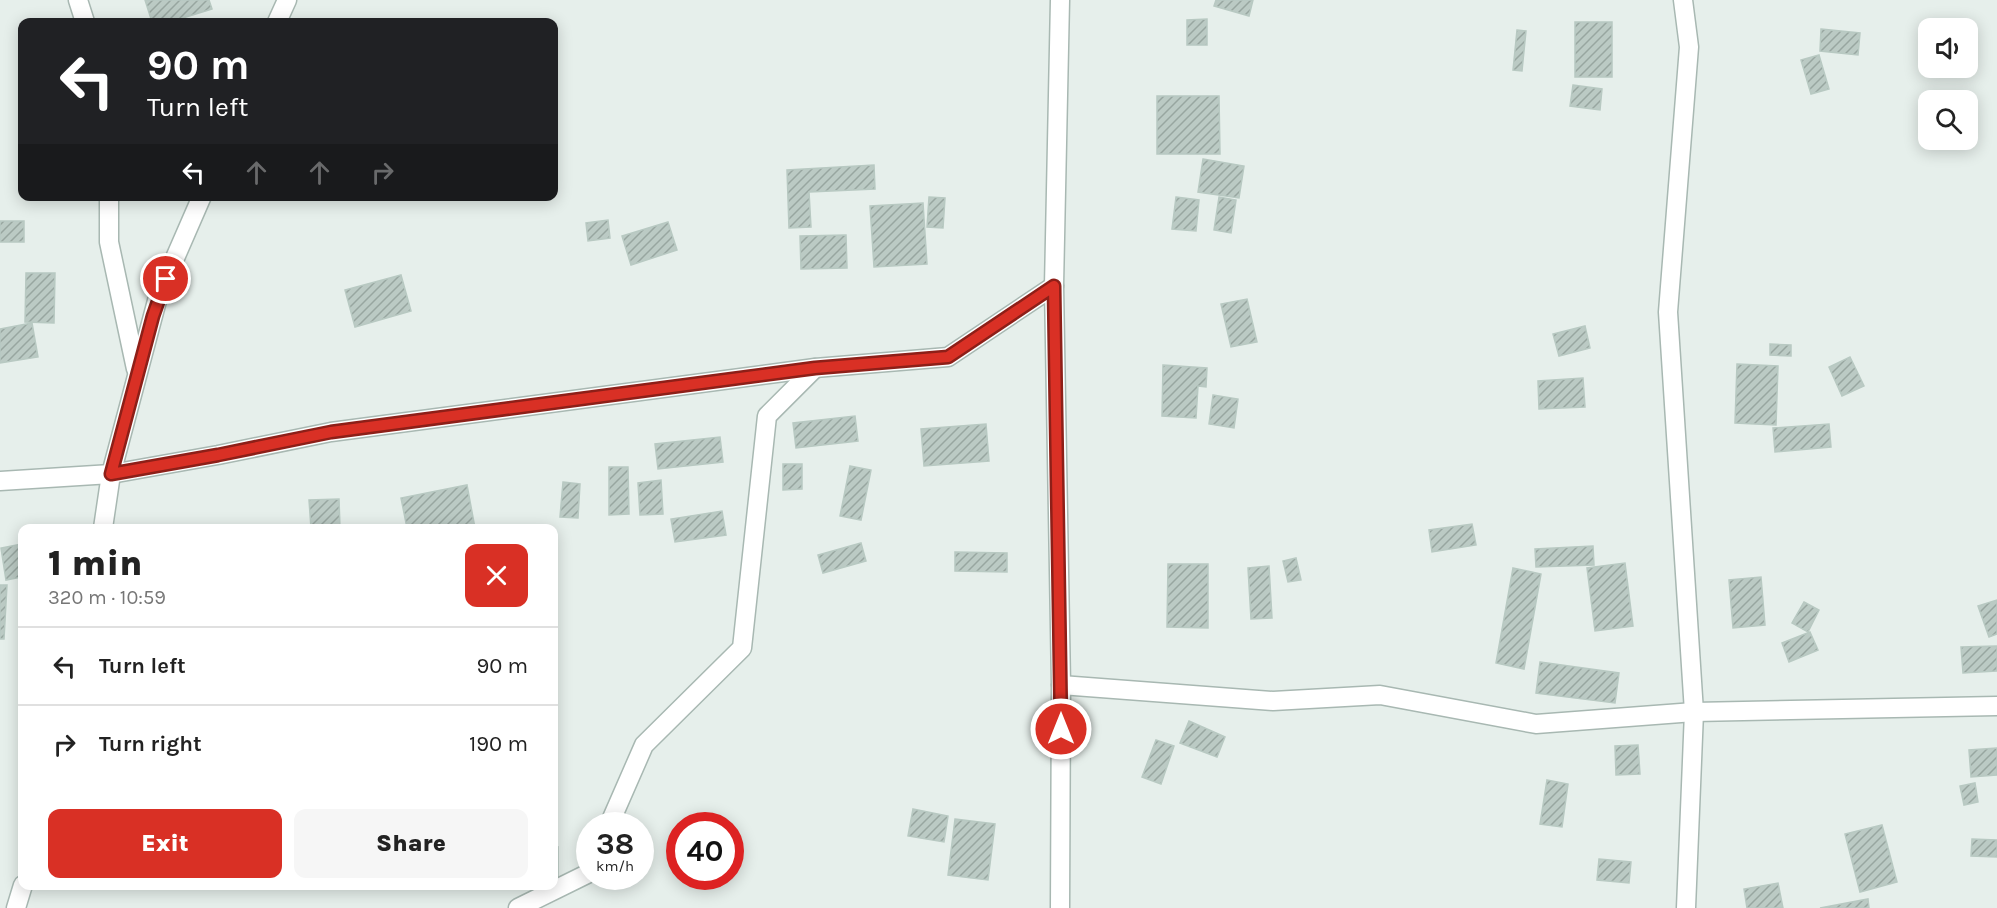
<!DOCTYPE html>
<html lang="en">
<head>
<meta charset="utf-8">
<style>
	body { margin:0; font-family:Karla,sans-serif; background:#f6f6f6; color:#222; height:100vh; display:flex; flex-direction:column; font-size:22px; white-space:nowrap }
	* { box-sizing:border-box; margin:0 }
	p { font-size:20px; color:#767676 }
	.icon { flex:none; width:33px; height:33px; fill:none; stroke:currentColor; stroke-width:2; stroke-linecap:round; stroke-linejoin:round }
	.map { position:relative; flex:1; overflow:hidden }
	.side { position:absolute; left:18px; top:524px; width:540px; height:366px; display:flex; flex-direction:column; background:#fff; border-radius:12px; box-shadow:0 3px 15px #0003 }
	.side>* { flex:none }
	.hud { position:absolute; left:18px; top:18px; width:540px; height:183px; border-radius:12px; box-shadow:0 3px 15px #0003; background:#202124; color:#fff; overflow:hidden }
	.tools { position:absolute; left:1918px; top:18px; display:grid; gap:12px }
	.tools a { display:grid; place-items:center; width:60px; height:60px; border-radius:12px; background:#fff; box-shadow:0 3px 15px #0003; font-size:30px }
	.speed { position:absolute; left:576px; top:812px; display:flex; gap:12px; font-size:30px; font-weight:700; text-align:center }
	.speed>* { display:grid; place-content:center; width:78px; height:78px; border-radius:50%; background:#fff; box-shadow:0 3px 15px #0003; line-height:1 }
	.speed small { font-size:15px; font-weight:400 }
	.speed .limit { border:9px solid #d22; background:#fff; color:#111 }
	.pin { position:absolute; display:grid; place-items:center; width:51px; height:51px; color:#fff; margin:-26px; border:3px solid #fff; border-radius:50%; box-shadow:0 2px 6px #0007 }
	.me { position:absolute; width:66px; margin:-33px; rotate:0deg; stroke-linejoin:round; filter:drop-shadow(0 0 4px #0008) }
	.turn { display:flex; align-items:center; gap:21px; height:126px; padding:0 30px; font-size:27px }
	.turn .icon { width:78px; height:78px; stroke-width:2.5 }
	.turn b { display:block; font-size:42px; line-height:51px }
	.lanes { display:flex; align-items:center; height:57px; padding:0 30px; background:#0003; justify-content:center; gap:30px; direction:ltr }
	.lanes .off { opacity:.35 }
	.round { display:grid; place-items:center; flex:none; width:63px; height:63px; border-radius:12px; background:#f6f6f6 }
	.overview { display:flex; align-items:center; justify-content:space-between; height:102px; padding:0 30px }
	h1 { font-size:36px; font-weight:800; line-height:45px }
	.primary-button { display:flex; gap:12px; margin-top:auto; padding:12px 30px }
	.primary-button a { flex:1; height:69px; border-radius:12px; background:#d93025; color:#fff; font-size:24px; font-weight:800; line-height:69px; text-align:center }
	.primary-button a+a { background:#f6f6f6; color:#222 }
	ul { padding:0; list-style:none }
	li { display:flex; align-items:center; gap:18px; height:78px; padding:0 30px; border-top:2px solid #e0e0e0 }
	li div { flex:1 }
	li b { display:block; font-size:22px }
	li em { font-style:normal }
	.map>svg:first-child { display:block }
</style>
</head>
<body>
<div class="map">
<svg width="1997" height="908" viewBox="0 0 1997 908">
	<defs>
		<pattern id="building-hatch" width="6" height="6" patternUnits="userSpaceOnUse" patternTransform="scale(1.5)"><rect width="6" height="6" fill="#bbcac4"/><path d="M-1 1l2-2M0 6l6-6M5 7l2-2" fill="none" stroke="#98a6a0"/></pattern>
	</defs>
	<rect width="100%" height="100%" fill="#e6efeb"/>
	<g fill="url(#building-hatch)" stroke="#b8c9c2" stroke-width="1.5">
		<path d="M145,0H209L212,9L170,22H152Z"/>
		<path d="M1216,0H1253L1249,16L1214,6Z"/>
		<path d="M1207,19V45H1187V20Z"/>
		<rect x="1575" y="22" width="37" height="55"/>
		<path d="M1821,29L1860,33L1858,55L1820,51Z"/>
		<path d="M1517,30L1526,31L1522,71L1513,70Z"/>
		<path d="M1819,55L1829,89L1811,94L1801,60Z"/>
		<path d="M1573,85L1602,89L1600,110L1570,106Z"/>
		<path d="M1157,96H1219L1220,154H1157Z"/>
		<path d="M1203,159L1244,166L1239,198L1198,192Z"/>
		<path d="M874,165L875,189L809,192L811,227L789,228L787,170Z"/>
		<path d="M929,197L945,198L943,228L927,227Z"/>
		<path d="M1176,197L1199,200L1196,231L1172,229Z"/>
		<path d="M1219,197L1236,200L1231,233L1214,230Z"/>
		<path d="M923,203L927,264L874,267L870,206Z"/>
		<path d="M608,220L610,238L588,241L586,223Z"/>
		<rect x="0" y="221" width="24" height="21"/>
		<path d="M668,222L677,250L631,265L622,236Z"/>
		<path d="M846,235L847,268L801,269L800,236Z"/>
		<path d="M26,273H55L54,323L25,322Z"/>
		<path d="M401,275L411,311L355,327L345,290Z"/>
		<path d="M1247,299L1257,342L1231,347L1221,304Z"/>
		<path d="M32,323L38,357L0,363V329Z"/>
		<path d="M1585,326L1590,348L1559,356L1553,334Z"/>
		<path d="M1770,344L1791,345V356L1770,355Z"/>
		<path d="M1850,357L1864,386L1842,396L1829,367Z"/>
		<path d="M1737,364L1778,366L1776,425L1735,423Z"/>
		<path d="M1163,365L1207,368L1206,387L1198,386L1196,418L1162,416Z"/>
		<path d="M1583,378L1585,407L1539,409L1538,381Z"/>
		<path d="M1213,395L1238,399L1234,428L1209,424Z"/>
		<path d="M855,416L858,441L796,448L793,423Z"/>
		<path d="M986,424L989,461L924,466L921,429Z"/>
		<path d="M1829,424L1831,447L1775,452L1773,428Z"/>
		<path d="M720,437L723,462L658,469L655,444Z"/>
		<path d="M783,464H802V489L783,490Z"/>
		<path d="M850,466L871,470L861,520L840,516Z"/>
		<path d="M609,467H628L629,514L609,515Z"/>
		<path d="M661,480L663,514L640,515L638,483Z"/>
		<path d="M563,482L580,484L578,518L560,517Z"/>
		<path d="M467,485L475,528H407L401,498Z"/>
		<path d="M339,499L340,528H311L309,500Z"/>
		<path d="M722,511L726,535L675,542L671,519Z"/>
		<path d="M1472,524L1476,545L1432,552L1429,530Z"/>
		<path d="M861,543L866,561L823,573L818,555Z"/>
		<path d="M22,544V577L6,580L1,548Z"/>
		<path d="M1593,546L1594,565L1536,567L1535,549Z"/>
		<path d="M955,552L1007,553V572L955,571Z"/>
		<path d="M1296,558L1301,580L1288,582L1283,561Z"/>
		<path d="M1625,563L1633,626L1595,631L1587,568Z"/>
		<path d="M1168,564H1208V628L1167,627Z"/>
		<path d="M1269,566L1272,618L1251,619L1248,568Z"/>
		<path d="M1513,568L1541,574L1524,669L1496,663Z"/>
		<path d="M1761,577L1765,625L1733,628L1729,580Z"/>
		<path d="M0,585H7L4,639H0Z"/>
		<path d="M1997,600V634L1989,637L1978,606Z"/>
		<path d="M1804,602L1819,610L1808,632L1792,623Z"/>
		<path d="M1810,632L1818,650L1789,662L1782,643Z"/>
		<path d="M1997,646V671L1963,673L1961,647Z"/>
		<path d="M1540,662L1619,673L1615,703L1536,693Z"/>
		<path d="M1189,721L1225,737L1217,757L1180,743Z"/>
		<path d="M1156,740L1174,746L1161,784L1142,777Z"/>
		<path d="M1638,745L1640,774L1616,775L1615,746Z"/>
		<path d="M1997,748V775L1971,777L1969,750Z"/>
		<path d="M1547,780L1568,784L1562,827L1540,824Z"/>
		<path d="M1975,783L1978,802L1964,805L1960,786Z"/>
		<path d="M913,809L948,816L944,842L908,836Z"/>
		<path d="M955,819L995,824L988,880L948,875Z"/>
		<path d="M1882,825L1897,882L1860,892L1845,834Z"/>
		<path d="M1972,839L1997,840V857L1971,856Z"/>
		<path d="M558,847V883H554V848Z"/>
		<path d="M1599,859L1631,862L1629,883L1597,880Z"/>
		<path d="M1778,883L1783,908H1747L1744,889Z"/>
		<path d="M1868,899L1869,908H1820Z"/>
	</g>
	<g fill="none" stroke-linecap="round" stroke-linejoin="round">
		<g stroke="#a8b8b2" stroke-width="21">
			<g id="minor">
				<path d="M78,0L85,22"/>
				<path d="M1060,0L1054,286L1061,685L1060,908"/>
				<path d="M1683,0L1689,47L1668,312L1694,712L1686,908"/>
				<path d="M277,22L287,0"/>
				<path d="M109,196V242L136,369"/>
				<path d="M0,481L111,474L218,455L331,432L815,368L948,357L1054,286"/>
				<path d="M103,528L111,474L158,297L202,196"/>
				<path d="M1061,685L1273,701L1380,695L1536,724L1694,712L1997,706"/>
				<path d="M609,825L644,745L742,648L767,416L815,368"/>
				<path d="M16,908L23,885"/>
				<path d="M518,908L587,874L590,868"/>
			</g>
		</g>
		<use href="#minor" stroke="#fff" stroke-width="18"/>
	</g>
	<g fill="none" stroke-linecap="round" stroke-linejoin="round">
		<g stroke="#8d1f18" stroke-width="15">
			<path id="route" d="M166,279L153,316L111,474L218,455L331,432L815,368L948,357L1054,286L1061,729"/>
		</g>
		<use href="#route" stroke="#d93025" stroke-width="10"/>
	</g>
</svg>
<div class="tools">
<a><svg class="icon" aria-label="sound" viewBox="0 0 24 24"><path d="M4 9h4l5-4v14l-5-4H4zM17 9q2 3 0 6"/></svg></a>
<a><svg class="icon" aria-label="search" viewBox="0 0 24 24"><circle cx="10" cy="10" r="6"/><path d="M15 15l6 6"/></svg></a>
</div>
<div class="speed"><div>38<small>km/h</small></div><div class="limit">40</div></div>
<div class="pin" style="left:166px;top:279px;background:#d93025"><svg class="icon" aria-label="arrive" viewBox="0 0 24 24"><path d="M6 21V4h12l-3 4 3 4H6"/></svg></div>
<svg class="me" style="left:1061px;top:729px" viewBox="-20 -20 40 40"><circle r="17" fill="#d93025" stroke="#fff" stroke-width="3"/><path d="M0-11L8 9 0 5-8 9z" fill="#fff"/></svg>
<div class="hud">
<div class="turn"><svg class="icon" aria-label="left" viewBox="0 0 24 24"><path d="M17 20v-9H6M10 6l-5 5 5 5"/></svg><div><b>90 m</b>Turn left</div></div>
<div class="lanes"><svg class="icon" aria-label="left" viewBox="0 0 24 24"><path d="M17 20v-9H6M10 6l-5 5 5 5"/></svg><svg class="icon off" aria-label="ahead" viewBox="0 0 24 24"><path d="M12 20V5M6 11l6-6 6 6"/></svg><svg class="icon off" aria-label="ahead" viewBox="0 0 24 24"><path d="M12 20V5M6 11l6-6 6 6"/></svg><svg class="icon off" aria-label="right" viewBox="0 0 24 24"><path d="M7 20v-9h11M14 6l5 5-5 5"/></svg></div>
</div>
<section class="side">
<div class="overview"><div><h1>1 min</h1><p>320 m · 10:59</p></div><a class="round" style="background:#d93025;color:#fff"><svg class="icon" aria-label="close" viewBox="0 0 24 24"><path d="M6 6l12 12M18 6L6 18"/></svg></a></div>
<ul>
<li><svg class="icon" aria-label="left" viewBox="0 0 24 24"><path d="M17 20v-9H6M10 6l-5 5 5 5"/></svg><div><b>Turn left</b></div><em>90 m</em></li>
<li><svg class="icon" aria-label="right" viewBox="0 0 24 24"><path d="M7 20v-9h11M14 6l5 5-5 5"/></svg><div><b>Turn right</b></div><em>190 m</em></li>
</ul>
<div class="primary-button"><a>Exit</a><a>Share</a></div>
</section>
</div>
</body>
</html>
